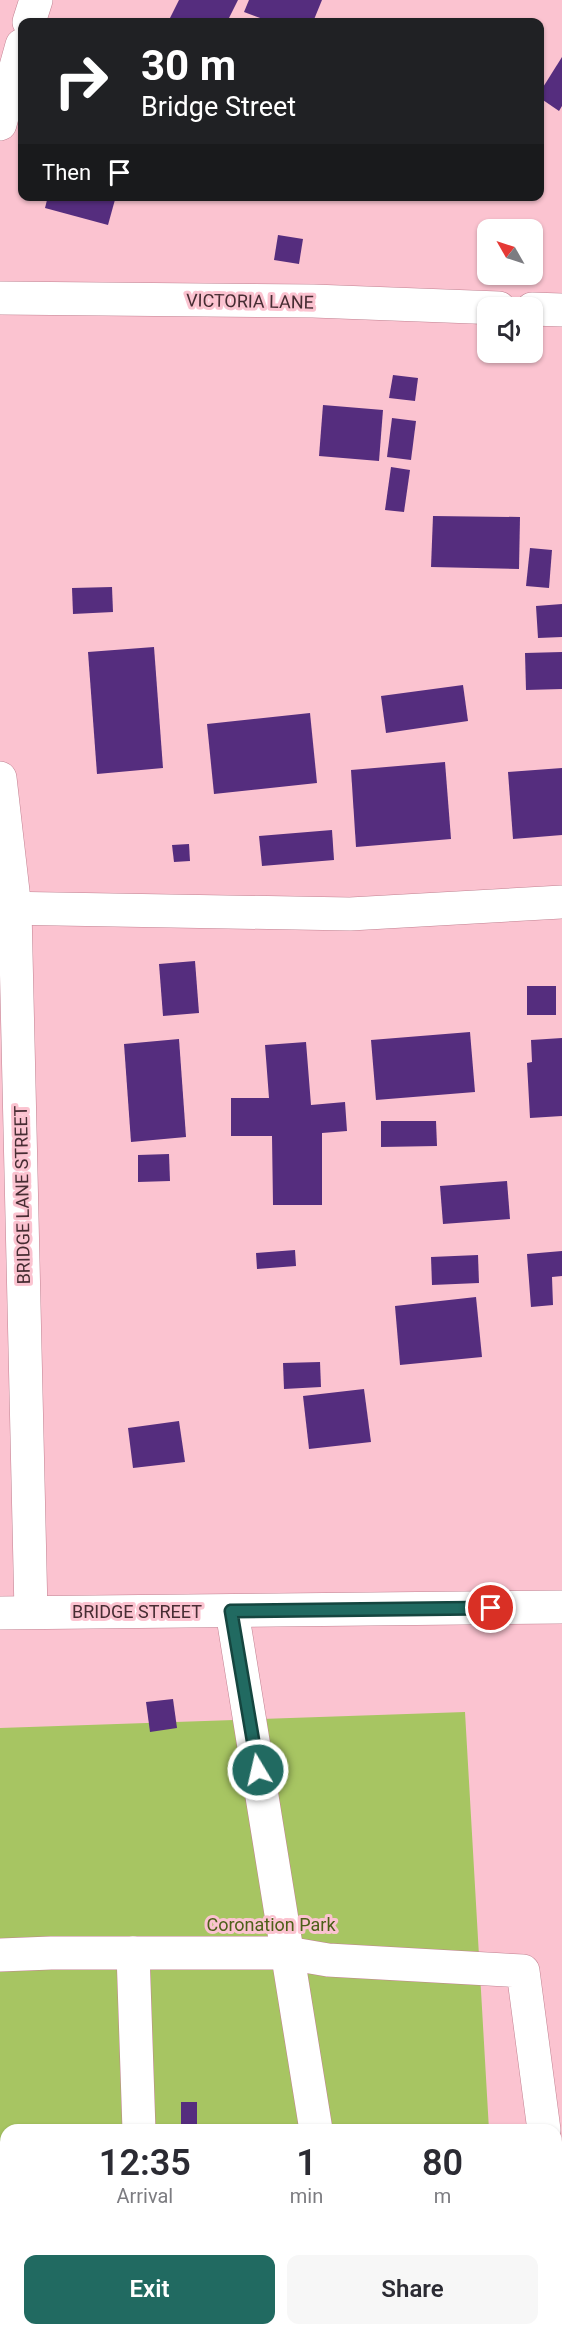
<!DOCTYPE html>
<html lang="en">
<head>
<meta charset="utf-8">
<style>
	body { margin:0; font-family:Roboto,sans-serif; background:#f7f7f7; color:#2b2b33; height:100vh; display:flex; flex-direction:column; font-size:22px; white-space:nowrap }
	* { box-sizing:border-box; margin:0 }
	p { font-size:20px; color:#7c7c81 }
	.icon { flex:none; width:33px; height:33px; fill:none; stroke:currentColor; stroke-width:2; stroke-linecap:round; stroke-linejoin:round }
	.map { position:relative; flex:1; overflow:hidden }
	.details { position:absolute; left:0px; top:2124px; width:562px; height:212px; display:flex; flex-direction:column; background:#fff; border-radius:18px 18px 0 0; box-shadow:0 2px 4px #0004 }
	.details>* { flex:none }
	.hud { position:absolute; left:18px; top:18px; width:526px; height:183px; border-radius:12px; box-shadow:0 2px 4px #0004; background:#202124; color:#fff; overflow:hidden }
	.needle { width:39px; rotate:309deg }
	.buttons { position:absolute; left:477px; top:219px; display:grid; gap:12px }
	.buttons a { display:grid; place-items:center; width:66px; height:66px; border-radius:12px; background:#fff; box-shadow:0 2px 4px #0004; font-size:30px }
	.pin { position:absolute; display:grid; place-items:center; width:51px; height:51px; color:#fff; margin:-26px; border:3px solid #fff; border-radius:50%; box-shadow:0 2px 6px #0007 }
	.me { position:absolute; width:66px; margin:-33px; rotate:351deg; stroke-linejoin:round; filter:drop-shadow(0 0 4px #0008) }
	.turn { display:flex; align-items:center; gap:21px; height:126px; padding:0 24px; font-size:27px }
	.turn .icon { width:78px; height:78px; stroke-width:2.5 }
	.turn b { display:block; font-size:42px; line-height:51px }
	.then { display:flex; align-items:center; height:57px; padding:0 24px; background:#0003; gap:12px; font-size:22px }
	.eta { display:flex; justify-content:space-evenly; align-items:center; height:102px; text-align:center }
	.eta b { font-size:36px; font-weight:600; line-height:42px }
	.button { display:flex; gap:12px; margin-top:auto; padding:12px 24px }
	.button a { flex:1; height:69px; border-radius:12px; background:#216a61; color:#fff; font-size:24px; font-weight:600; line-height:69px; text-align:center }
	.button a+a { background:#f7f7f7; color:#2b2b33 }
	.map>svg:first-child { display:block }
</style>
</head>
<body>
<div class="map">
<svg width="562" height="2335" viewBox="0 0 562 2335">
	<rect width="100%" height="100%" fill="#fbc3d0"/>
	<path fill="#a7c562" d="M465,1712L489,2130H6V2330H501V2335H0V1728Z"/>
	<g fill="#552d7e">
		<path d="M179,0H238L227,22H168Z"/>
		<path d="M249,0H322L313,22H271L244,12Z"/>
		<path d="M562,57V106L559,111L540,98V92Z"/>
		<path d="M48,196H116L108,225L45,208Z"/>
		<path d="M278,235L303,239L299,264L274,260Z"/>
		<path d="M393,375L418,378L415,401L389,398Z"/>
		<path d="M323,405L383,410L379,461L319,456Z"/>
		<path d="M392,418L416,421L411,460L387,457Z"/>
		<path d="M391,467L410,470L404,512L385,510Z"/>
		<path d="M433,516L520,517L519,569L431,567Z"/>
		<path d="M530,548L552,550L549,588L526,586Z"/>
		<path d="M112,587L113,612L73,614L72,588Z"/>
		<path d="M562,604V637L538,638L536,606Z"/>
		<path d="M154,647L163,768L97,774L88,652Z"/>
		<path d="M562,652V689L526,690L525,653Z"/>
		<path d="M463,685L468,721L386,733L381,696Z"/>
		<path d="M310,713L317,783L214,794L207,724Z"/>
		<path d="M445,762L451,839L356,847L351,770Z"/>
		<path d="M562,768V835L513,839L508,772Z"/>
		<path d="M332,830L334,860L262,866L259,836Z"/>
		<path d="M189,844L190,861L174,862L172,845Z"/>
		<path d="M195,961L199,1013L163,1016L159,964Z"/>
		<rect x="527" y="986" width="29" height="29"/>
		<path d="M470,1032L475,1092L376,1100L371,1040Z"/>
		<path d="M562,1038V1116L530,1118L527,1063L532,1062L531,1040Z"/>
		<path d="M179,1039L186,1137L131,1142L124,1044Z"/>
		<path d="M306,1042L311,1105L345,1102L347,1131L322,1133V1205H273L272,1136H231V1098H269L265,1045Z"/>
		<path d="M381,1121H436L437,1146L381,1147Z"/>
		<path d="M169,1154L170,1181L138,1182V1155Z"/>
		<path d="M507,1181L510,1219L443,1224L440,1186Z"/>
		<path d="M295,1250L296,1266L257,1269L256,1253Z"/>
		<path d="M562,1251V1276L552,1277L553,1305L531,1307L527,1254Z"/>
		<path d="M478,1255L479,1283L432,1285L431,1257Z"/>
		<path d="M476,1297L482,1357L400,1365L395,1306Z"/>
		<path d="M320,1362L321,1387L284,1389L283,1363Z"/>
		<path d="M364,1389L371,1442L309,1449L303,1396Z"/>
		<path d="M179,1421L185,1462L133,1468L128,1428Z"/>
		<path d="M173,1699L177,1728L150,1732L146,1702Z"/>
		<path d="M181,2102H197V2128L181,2129Z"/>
	</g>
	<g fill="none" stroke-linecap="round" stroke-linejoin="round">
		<g stroke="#c18191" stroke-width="34">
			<g id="minor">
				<path d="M29,22L36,0"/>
				<path d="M0,124L22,45"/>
				<path d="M0,298L313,301L499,308"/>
				<path d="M532,309L562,310"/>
				<path d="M0,778L15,909L31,1612"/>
				<path d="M0,908L350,914L562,902"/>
				<path d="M232,1611L316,2130"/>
				<path d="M0,1613L562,1607"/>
				<path d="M133,1953L139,2130"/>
				<path d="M0,1955L51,1953H287L328,1960L523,1971L544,2130"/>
				<path d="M0,2206H6"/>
				<path d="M556,2237L562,2326"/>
			</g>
		</g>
		<use href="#minor" stroke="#fff" stroke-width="33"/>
	</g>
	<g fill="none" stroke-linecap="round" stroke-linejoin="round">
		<g stroke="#15453f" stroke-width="15">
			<path id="route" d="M258,1770L231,1611L491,1608"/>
		</g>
		<use href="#route" stroke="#216a61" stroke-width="10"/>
	</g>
	<g text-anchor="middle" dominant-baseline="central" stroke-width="6" stroke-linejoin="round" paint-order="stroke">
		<g font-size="18" fill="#472d33" stroke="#fbc3d0">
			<text transform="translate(250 301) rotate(1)">VICTORIA LANE</text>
			<text transform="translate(22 1195) rotate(-91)">BRIDGE LANE STREET</text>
			<text x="137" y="1611">BRIDGE STREET</text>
		</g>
		<g font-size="18" fill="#4c5f18" stroke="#fbc3d0">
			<text x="271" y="1924">Coronation Park</text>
		</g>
	</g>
</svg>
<div class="buttons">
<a><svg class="needle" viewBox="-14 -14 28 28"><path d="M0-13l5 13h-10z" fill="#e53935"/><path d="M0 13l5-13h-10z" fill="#7c7c81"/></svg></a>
<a><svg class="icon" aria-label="sound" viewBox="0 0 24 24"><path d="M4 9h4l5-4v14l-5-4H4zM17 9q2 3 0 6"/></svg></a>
</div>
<div class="pin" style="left:491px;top:1608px;background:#d93025"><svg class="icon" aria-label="arrive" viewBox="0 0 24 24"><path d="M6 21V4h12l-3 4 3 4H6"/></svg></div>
<svg class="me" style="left:258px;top:1770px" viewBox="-20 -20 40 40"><circle r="17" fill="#216a61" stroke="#fff" stroke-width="3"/><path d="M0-11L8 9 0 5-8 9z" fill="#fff"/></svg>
<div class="hud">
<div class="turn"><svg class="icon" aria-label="right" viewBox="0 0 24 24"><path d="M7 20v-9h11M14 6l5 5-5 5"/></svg><div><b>30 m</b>Bridge Street</div></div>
<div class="then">Then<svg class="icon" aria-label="arrive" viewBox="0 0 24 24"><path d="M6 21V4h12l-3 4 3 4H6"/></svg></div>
</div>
<section class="details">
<div class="eta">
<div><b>12:35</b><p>Arrival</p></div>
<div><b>1</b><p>min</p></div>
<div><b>80</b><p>m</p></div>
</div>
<div class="button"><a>Exit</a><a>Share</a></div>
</section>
</div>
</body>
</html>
